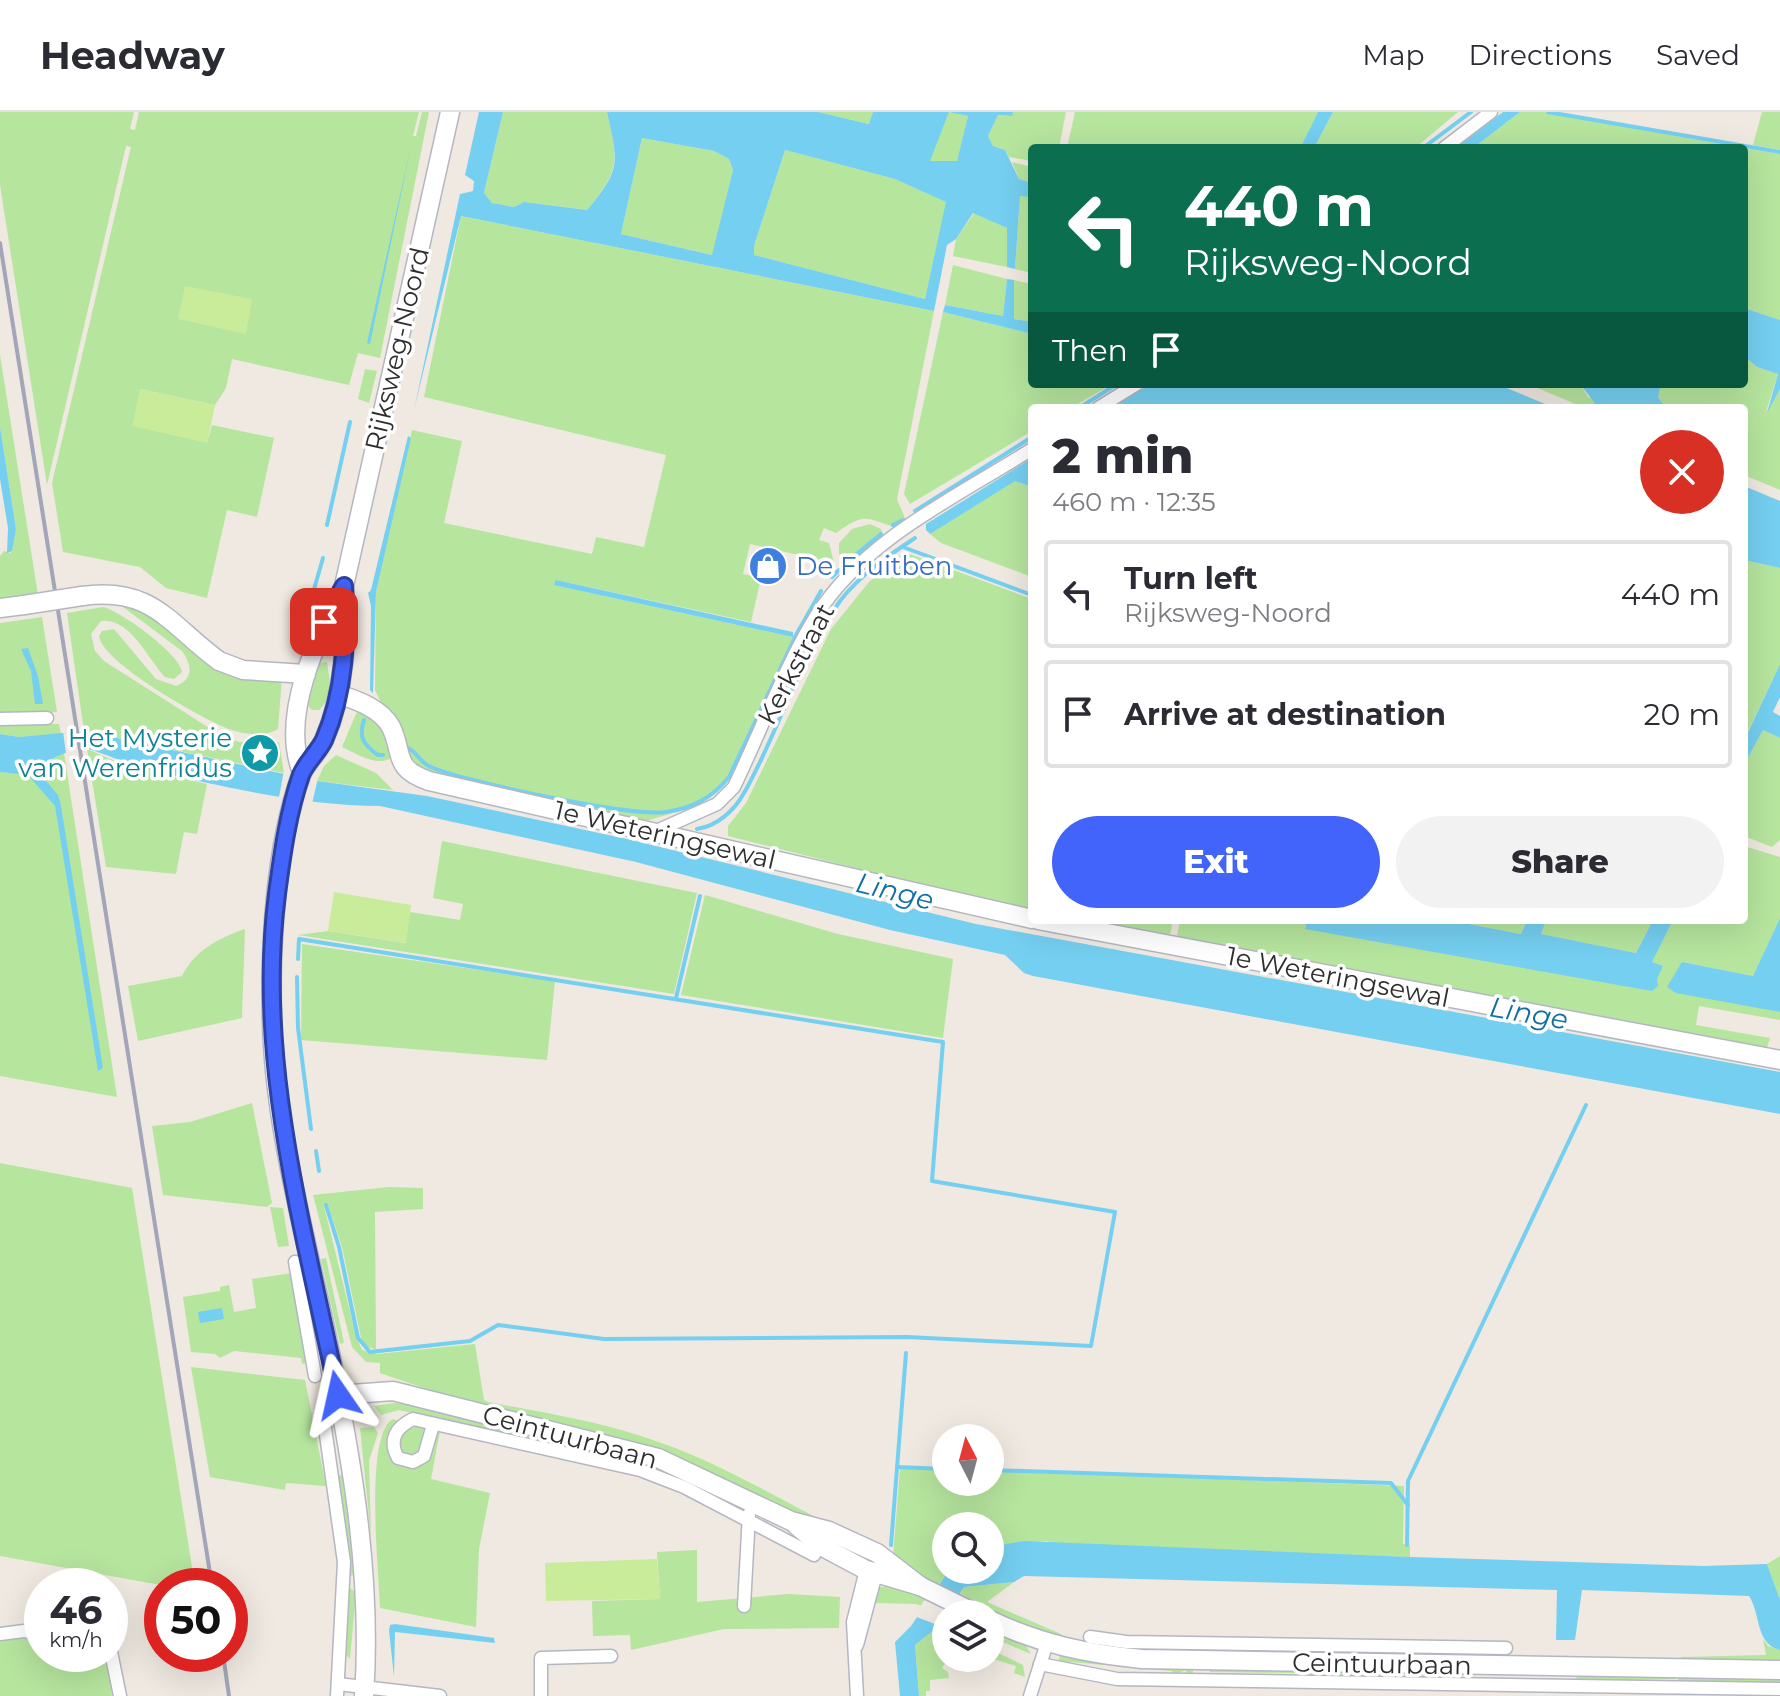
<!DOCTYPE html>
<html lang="en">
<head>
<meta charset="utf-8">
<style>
	body { margin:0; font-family:Montserrat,sans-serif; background:#f2f2f3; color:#2b2b33; height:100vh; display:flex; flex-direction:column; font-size:30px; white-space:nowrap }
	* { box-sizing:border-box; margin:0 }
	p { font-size:26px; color:#7c7c81 }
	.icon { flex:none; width:44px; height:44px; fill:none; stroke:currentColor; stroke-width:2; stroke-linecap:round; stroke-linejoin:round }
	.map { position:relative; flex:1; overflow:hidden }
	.drawer { position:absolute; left:1028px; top:292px; width:720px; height:520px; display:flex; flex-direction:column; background:#fff; border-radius:8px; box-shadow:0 8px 32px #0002 }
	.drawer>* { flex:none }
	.banner { position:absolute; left:1028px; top:32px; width:720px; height:244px; border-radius:8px; box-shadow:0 8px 32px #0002; background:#0b6e4f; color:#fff; overflow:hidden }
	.needle { width:52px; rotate:354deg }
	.tools { position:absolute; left:932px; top:1312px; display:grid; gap:16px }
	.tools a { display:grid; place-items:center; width:72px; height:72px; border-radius:50%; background:#fff; box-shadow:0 8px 32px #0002; font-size:40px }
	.speed { position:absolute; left:24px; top:1456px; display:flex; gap:16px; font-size:40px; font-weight:700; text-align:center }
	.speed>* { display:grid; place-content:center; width:104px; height:104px; border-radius:50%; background:#fff; box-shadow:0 8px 32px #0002; line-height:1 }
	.speed small { font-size:20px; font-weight:400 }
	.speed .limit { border:12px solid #d22; background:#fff; color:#111 }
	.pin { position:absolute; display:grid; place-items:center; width:68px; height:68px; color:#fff; margin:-34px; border-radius:16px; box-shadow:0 4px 12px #0006 }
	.me { position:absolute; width:88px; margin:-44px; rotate:349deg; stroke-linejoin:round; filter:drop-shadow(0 0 6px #0008) }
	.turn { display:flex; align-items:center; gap:28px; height:168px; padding:0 24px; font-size:36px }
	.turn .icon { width:104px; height:104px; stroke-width:2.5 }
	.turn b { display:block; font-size:56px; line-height:68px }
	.then { display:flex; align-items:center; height:76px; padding:0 24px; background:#0003; gap:16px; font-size:30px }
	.round { display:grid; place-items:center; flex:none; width:84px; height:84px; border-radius:42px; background:#f2f2f3 }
	.overview { display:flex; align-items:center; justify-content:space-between; height:136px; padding:0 24px }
	h1 { font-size:48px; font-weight:800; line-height:60px }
	.cta { display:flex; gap:16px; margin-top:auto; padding:16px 24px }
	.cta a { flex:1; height:92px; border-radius:48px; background:#4264fb; color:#fff; font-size:32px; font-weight:800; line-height:92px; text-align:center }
	.cta a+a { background:#f2f2f3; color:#2b2b33 }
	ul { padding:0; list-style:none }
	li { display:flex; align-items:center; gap:24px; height:108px; margin:0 16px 12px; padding:0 8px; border:4px solid #e1e1e2; border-radius:8px }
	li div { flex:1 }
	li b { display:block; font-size:30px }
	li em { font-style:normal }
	header { display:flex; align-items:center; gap:48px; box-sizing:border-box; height:112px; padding:0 40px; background:#fff; border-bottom:2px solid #e1e1e2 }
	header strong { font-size:38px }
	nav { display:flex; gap:44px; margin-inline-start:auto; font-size:28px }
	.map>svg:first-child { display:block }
</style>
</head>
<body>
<header>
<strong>Headway</strong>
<nav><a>Map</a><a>Directions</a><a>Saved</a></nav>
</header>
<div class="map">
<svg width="1780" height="1584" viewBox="0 0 1780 1584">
	<rect width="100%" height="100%" fill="#efe9e1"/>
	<g fill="#b6e59e">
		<path d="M0,0H134L130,17L135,18L139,0H419L413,24H416L422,0H429L380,246L358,241L349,273L232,247L226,276L215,293L140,277L207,331L212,313L274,326L257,405L227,398L207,486L166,476L140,455L63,440L52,371L131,35L126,34L47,373L0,73Z"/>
		<path d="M503,0H607C618,51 621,56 587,98L524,90L514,95L492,91L484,81Z"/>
		<path d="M818,0H873L870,12Z"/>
		<path d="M949,0L968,4L957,50L929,49Z"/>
		<path d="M1013,0H1066L1059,36H1032V49L1009,45L1005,38L993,34L988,24L998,3L1011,4Z"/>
		<path d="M1075,0H1318L1300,36H1067Z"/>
		<path d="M1333,0H1458L1415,36H1314Z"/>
		<path d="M1520,0H1544L1743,36H1473Z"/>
		<path d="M1762,0H1780V38L1753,33Z"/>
		<path d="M642,26L714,39L729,47L733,58L713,143L621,122Z"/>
		<path d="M1744,36L1780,42V208L1744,196Z"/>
		<path d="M785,38L895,67L947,90L925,187L754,143V134Z"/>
		<path d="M1012,50L1032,55V71L1019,67Z"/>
		<path d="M1020,83L1032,85V161L1015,157Z"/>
		<path d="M974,101L1007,116V155L953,144L956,127Z"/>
		<path d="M461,104L934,199L897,387L907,411L898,416C865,407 867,399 836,421L824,416L819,428L829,431L834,451L750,432L743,462L761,466L751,510L556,468L555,473L793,525L727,665L706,687L686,697L646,709L446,667L417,656L407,644L375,578L376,480L412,318L462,329L444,411L592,442L596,425L644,435L666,343L424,285Z"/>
		<path d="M953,153L1007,167L1003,204L945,193Z"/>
		<path d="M1014,168L1032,172V210L1014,207Z"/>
		<path d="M943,200L1032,222V272H1112L1071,296H1032V319L910,392L904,382Z"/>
		<path d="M0,243L38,483L0,489V444L4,439L11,441L16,417L0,315Z"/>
		<path d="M1744,244L1757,255L1778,262L1766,300L1780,277V378L1744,363V296H1666L1658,285L1661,272H1744Z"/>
		<path d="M365,257L377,259L369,291L358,287Z"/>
		<path d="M1528,272H1580L1588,285L1615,296H1585Z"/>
		<path d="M1015,368L1032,375V465L941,431L930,422Z"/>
		<path d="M870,412L881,417L884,426L848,455L839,442V431L852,417Z"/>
		<path d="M904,440L1032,487V800L874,767L871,760L728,724V714L746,691L831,517L869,470Z"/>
		<path d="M1744,448L1780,456V552L1744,628Z"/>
		<path d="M115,489L147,501L204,547L282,566L278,617C264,626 239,622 224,615C198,604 103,551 99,524L102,519L114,517L156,567L176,574C194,567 192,553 182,539Z"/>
		<path d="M103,495C121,499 181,543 182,560L174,567L165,565C147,546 130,505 101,509L91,522L95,539L104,549L214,619L239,630H279L284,661L84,619L67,501Z"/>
		<path d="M42,505L57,600L0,601V511Z"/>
		<path d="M327,550L332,584L319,598H312L306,592L313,560L321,551Z"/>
		<path d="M359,595C375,606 389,625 392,646C375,655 358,642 342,635Z"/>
		<path d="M0,612H59L61,622L19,625L0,622Z"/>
		<path d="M1763,618L1780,626V728L1772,735L1744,724V653Z"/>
		<path d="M87,637L122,652L207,672L197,722L184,720L176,762L106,755Z"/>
		<path d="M64,641L117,985L0,964V660L25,662Z"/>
		<path d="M336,643L376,661L393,678L317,669L324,654Z"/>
		<path d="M442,729L697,781L674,882L298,823L328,819L405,831L410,800L460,808L463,792L433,786Z"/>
		<path d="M1744,734L1780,745V806L1753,864L1682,850L1698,883L1780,900V908L1699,894L1696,913L1770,926L1766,939L1176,829L1180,808H1307L1305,816L1658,874L1651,850L1673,808H1744Z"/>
		<path d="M705,783L838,822L953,847L943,926L681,883Z"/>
		<path d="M1073,808H1173L1169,828Z"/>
		<path d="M1448,808H1527L1521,822Z"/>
		<path d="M1546,808H1653L1636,841L1540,822Z"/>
		<path d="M245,817L242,906L138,929L128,874L182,864C195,838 219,826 245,817Z"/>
		<path d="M302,832L555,869L547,948L301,928Z"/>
		<path d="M252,991L272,1091L267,1095L163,1083L152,1014L190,1010Z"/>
		<path d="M0,1051L132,1076L195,1474H166L0,1444Z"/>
		<path d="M388,1075L423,1076V1097L375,1100L376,1238L366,1234L361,1226L342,1135L328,1093L324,1094L356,1224L362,1238L377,1242L475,1232L484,1288L488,1290C540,1300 593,1308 644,1325C714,1347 779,1387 844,1420L380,1261V1251L366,1250L352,1235L313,1083Z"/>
		<path d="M270,1095L283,1096L289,1134L278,1135Z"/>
		<path d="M326,1146L344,1231L340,1232L321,1147Z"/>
		<path d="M292,1161L307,1251L302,1252L301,1246L234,1239L220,1246L215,1242L191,1240L183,1185L220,1179V1175L229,1173L234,1200L256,1196L252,1167Z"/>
		<path d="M191,1255L305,1268L326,1374L286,1371L285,1378L210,1365Z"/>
		<path d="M394,1291L415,1293L671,1359L737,1391L733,1395L724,1386L722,1389L655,1357L399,1298L381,1303L374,1294Z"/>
		<path d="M393,1307L398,1309L387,1336L392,1346L406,1353L440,1319L431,1367L490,1381L479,1437L476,1515L380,1496C379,1462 364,1322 393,1307Z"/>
		<path d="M423,1312L426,1316L419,1342L412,1344L401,1341L397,1331L400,1320Z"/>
		<path d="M374,1315L378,1321L369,1349L371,1424L360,1316Z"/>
		<path d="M900,1356H946V1370H990V1358L1404,1374L1403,1432L1410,1433V1445L1068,1434L1046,1429L990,1435V1414H946V1458H949L939,1472L910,1461L893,1445Z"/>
		<path d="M342,1363L356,1460L351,1464L338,1364Z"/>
		<path d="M697,1438V1490L789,1482L840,1485L839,1516L724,1517L631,1538L630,1523L593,1524L592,1489L660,1487L657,1440Z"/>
		<path d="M1780,1444V1488L1767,1452Z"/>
		<path d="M1014,1470L987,1490L1061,1522L1060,1528L997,1505L959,1484L964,1475Z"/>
		<path d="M893,1472L961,1502H946L916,1492L873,1491L878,1476Z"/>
		<path d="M350,1476L356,1481L350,1547L345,1541Z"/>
		<path d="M939,1514L946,1517L948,1546L942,1556L948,1560L949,1566L930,1568V1579H926V1584H919L915,1533Z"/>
		<path d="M990,1516L1025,1532L1031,1542L990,1525Z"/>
		<path d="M24,1525L42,1529V1542H104L108,1548L112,1584H0V1528Z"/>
		<path d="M1763,1527L1768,1534L1780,1538V1551L1680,1550L1681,1545L1766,1543Z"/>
		<path d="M1203,1535L1438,1540V1546L1203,1542Z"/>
		<path d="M990,1537L1023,1553L1025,1565L1014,1561L1016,1554L990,1546Z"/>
		<path d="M1060,1543L1193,1555V1563H1187L1186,1558L1173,1563L1172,1559L1070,1550L1069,1553L1058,1550Z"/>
		<path d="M1210,1555L1443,1559V1567L1421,1566V1563L1298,1565L1297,1561L1210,1560Z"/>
		<path d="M1577,1562L1675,1563V1567L1576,1569Z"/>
		<path d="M1678,1563L1780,1564V1573L1678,1568Z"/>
	</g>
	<g fill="#c9ec9a">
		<path d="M185,174L252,187L246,222L178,207Z"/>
		<path d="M140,277L215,293L207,331L132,314Z"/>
		<path d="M334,780L411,793L406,831L328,819Z"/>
		<path d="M657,1447L660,1487L546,1489L545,1451Z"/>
	</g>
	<g fill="#75cff0" fill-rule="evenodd">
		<path d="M479,0H503L484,81L492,91L514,95L524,90L587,98C622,56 618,51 607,0H818L869,12L873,0H1013L1012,4L998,3L988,24L993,34L1005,38L1019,67L1032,71V85L1020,84L1015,157L1007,155V116L973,101L956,127L947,133L934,199L461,104L414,298L460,82L473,79L474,69L465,63ZM949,0L968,4L957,49H930ZM642,26L714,39L729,47L733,58L712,143L621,122ZM785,38L895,67L946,90L925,187L754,143V134Z"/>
		<path d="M1318,0H1333L1314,36H1300Z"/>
		<path d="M1503,0H1520L1473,36H1456Z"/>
		<path d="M411,34L370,232L367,231Z"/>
		<path d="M1007,167L1014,168V207L1032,210V222L943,200L945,193L1003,204Z"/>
		<path d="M1744,196L1780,208V277L1767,301L1778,262L1757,255L1744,244Z"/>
		<path d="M1151,272H1497L1555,296H1111Z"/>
		<path d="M1580,272H1661L1658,285L1666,296L1597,294Z"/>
		<path d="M0,315L16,417L12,439L7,441L8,416L0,367Z"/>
		<path d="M408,324L411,326L376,480L373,581L370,578L371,494L368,481L371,478Z"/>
		<path d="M1032,346V375L1015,369L930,422L926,418V412Z"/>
		<path d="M1744,374L1780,389V456L1744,448Z"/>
		<path d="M556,468L793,520V525L554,473Z"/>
		<path d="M28,536L38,564L43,592H35L31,559L21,537Z"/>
		<path d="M1780,552V585L1773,600L1780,604V626L1763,618L1744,653V629Z"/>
		<path d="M84,619L317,669L427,684L627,727L976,812L1780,960V1002L1033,864L1024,861L1005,843L890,818L636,750L380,694C306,694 223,675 150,658C133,655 98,638 86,637C68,636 50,649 35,656L58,683L61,694L103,956L98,959L55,694L28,663L0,660V622L19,625Z"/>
		<path d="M1780,806V900L1676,881L1667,875L1682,850L1753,864Z"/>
		<path d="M1307,808H1448L1521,822L1527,808H1546L1541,822L1636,841L1653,808H1673L1652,850L1663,854L1657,867L1658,874L1652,879L1305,817Z"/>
		<path d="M222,1196L224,1207L200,1211L198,1200Z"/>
		<path d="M1024,1429L1410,1445L1703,1454L1767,1452L1780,1488V1538C1755,1532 1761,1502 1749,1484L1582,1478L1575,1528H1556L1557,1478L1024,1464L1014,1470L964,1475L939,1514L915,1533L919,1584H900L895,1530L911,1514L949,1458H990V1435Z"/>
		<path d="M395,1512L494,1526L495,1531L395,1520L394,1565L389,1518L390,1513Z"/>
	</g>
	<g fill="#efe9e1">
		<path d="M82,616L86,639L66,642L63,619Z"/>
		<path d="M284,658L318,666L312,692L279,685Z"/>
		<path d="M935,1472L962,1485L952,1502H946L943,1515L914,1504Z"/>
	</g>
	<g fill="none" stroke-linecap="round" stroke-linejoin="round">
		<g stroke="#75cff0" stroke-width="4">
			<path d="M1548,0L1780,40"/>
			<path d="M1423,36L1471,0"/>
			<path d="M1079,296L1117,272"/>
			<path d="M915,399L1032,325"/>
			<path d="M327,413L350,310"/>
			<path d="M893,413L903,408"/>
			<path d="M903,435L1032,483"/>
			<path d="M847,450L881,422"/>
			<path d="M832,465L839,458"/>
			<path d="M308,498L323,446"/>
			<path d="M364,608C358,626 364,633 378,643H383"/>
			<path d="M408,636C417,640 420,651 431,655C465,670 631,705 666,700C693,696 712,686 729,665L796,523L821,479"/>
			<path d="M697,717C717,714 734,699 744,681C779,620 798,547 840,489C859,464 889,443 915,426"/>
			<path d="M298,847L299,827L943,930L932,1069L1115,1100L1091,1234L907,1225L604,1227L498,1213L470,1229L370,1240L358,1226L339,1135L326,1093"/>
			<path d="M297,865L298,916L311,1017"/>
			<path d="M676,886L700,784"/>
			<path d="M316,1039L319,1059"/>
			<path d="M897,1355L946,1357"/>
			<path d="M990,1358L1391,1371L1408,1393"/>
			<path d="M891,1433L906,1241"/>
			<path d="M1407,1433L1408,1369L1586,993"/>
		</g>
		<g stroke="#b4b7c1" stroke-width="15">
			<g id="street">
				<path d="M1444,36L1491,0"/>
				<path d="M1098,296L1137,272"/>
				<path d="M0,607L47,606"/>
				<path d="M654,720L717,692L734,675C760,621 785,554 816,504C864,427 958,384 1032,337"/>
				<path d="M295,1150L315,1264"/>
				<path d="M433,1313L424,1344L413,1350L398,1346C388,1328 396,1315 413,1307L640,1358L684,1375L814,1443"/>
				<path d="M325,1316L344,1450L337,1584"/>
				<path d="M744,1494L749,1402"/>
				<path d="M0,1522L24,1519L42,1522"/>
				<path d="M1090,1525L1126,1530L1506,1536"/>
				<path d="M857,1533L876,1462"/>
				<path d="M110,1535L120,1584"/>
				<path d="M1040,1552L1117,1567L1780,1577"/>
				<path d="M338,1572L440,1584"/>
				<path d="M541,1584V1546L611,1544"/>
				<path d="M857,1584L853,1510L866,1458"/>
				<path d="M1030,1584L1047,1531"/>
			</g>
		</g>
		<g stroke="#b4b7c1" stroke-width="21">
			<g id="secondary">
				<path d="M344,474C347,525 345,580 324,628C318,641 305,652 301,663C275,736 270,833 272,909C274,1009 302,1110 323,1207C349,1330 373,1458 364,1584"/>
				<path d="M82,484C152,474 169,512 219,549L243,558L306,562"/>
				<path d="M0,496L24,493"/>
				<path d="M338,582C356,588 381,596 391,615C404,642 392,656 429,669L1032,807"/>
				<path d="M302,660C279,603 319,523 344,474L450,0"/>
				<path d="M1038,808L1780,948"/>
				<path d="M338,1283L393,1279L658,1346L791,1409L829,1419L877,1441L920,1474"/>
				<path d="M796,1413L821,1434L866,1458L920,1474L977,1502"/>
				<path d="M990,1508C1039,1532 1089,1542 1142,1547L1780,1558"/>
			</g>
		</g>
		<use href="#street" stroke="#fff" stroke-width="12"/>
		<use href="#secondary" stroke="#fff" stroke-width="18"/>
		<g stroke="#a3a6b8" stroke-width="4">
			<path d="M0,131L212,1474"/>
			<path d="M223,1542L229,1584"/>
		</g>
		<g stroke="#b4b7c1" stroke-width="21" stroke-linecap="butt">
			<path id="secondary-bridge" d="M24,493L82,484"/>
		</g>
		<use href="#secondary-bridge" stroke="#fff" stroke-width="18"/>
	</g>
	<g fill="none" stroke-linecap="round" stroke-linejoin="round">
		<g stroke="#2b41a3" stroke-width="20">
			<path id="route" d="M324,510L344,474C347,525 345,580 324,628C318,640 305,652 301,663C288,700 282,744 277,782C255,951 305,1119 338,1283"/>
		</g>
		<use href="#route" stroke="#4264fb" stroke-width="14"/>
	</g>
	<defs>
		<g id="shop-disc" transform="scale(2)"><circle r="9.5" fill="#3f7fe0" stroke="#fff"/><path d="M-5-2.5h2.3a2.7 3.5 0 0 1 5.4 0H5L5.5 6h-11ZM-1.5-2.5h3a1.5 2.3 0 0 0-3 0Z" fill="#fff"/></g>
		<g id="sight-disc" transform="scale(2)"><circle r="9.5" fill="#0f9aa8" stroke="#fff"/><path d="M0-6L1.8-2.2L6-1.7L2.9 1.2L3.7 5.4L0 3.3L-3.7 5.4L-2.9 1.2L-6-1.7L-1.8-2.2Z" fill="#fff"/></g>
	</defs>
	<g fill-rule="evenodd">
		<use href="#shop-disc" x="768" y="454"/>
		<use href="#sight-disc" x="260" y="641"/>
	</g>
	<g text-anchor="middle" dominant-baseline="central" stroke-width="7" stroke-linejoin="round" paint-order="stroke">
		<g font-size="26" fill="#2e2e2e" stroke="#fff">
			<text transform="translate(397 237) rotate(-77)">Rijksweg-Noord</text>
			<text transform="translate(796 552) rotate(-62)">Kerkstraat</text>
			<text transform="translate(665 723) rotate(13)">1e Weteringsewal</text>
			<text transform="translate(1338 865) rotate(11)">1e Weteringsewal</text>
			<text transform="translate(570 1325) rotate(15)">Ceintuurbaan</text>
			<text transform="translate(1382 1552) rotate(1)">Ceintuurbaan</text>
		</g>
		<g font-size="26" fill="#366cbe" stroke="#fff" text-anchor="start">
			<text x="796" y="454">De Fruitben</text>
		</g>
		<g font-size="26" fill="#0d838f" stroke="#fff" text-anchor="end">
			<text x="232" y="626">Het Mysterie<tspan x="232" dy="30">van Werenfridus</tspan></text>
		</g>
		<g font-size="28" font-style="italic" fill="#0d6fa3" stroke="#fff">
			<text transform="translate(895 779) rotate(14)">Linge</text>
			<text transform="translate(1529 901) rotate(10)">Linge</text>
		</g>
	</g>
</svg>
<div class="tools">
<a><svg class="needle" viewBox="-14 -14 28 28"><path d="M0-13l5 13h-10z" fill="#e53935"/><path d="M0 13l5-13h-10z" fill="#7c7c81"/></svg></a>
<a><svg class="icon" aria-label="search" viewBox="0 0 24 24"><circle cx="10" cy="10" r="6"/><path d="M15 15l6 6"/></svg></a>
<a><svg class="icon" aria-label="layers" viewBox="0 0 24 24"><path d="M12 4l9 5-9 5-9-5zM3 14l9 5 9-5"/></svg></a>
</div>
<div class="speed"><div>46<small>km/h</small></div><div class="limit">50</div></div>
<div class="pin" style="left:324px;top:510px;background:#d93025"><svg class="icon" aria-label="arrive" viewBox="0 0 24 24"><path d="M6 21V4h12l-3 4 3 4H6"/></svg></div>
<svg class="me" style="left:338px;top:1283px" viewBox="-20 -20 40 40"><path d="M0-17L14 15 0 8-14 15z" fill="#4264fb" stroke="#fff" stroke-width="4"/></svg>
<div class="banner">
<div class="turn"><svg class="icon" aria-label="left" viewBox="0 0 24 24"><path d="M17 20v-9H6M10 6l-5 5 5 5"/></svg><div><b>440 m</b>Rijksweg-Noord</div></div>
<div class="then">Then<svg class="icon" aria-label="arrive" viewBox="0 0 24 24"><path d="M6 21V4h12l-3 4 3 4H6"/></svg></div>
</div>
<section class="drawer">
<div class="overview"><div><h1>2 min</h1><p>460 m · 12:35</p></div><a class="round" style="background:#d93025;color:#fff"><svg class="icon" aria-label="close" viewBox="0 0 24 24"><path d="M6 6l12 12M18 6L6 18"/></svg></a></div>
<ul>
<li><svg class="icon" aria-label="left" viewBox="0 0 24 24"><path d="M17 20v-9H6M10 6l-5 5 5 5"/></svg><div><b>Turn left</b><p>Rijksweg-Noord</p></div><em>440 m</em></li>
<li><svg class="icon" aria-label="arrive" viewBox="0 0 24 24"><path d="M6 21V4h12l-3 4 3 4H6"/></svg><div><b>Arrive at destination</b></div><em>20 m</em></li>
</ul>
<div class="cta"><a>Exit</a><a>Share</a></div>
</section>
</div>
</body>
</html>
